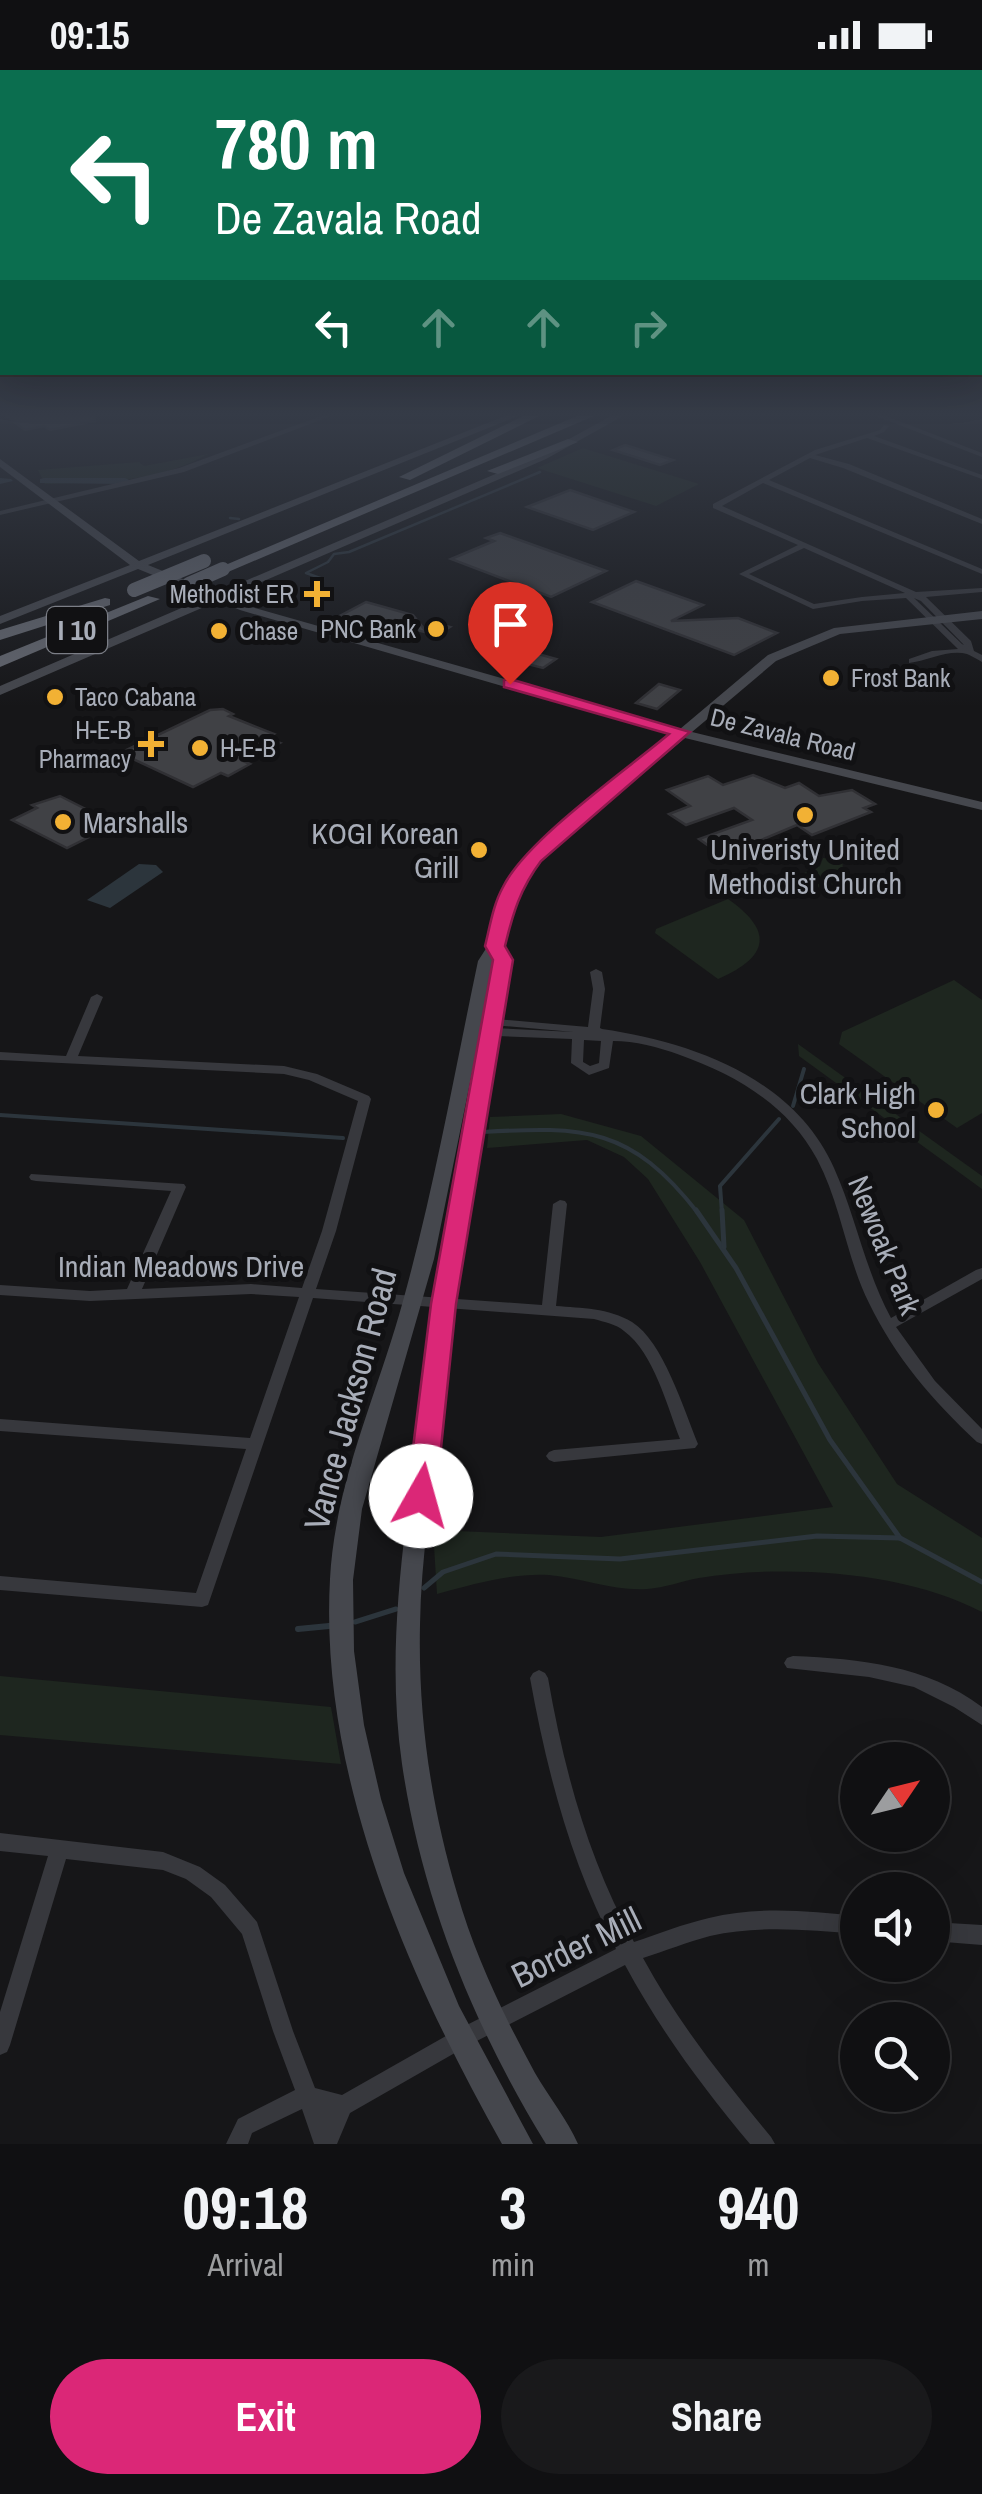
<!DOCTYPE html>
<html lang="en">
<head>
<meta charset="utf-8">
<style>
	body { margin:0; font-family:"Archivo Narrow",sans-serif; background:#19191b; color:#f1f3f6; height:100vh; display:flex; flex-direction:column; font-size:38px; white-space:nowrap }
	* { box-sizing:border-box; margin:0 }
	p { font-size:32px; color:#9c9d9f }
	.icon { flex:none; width:55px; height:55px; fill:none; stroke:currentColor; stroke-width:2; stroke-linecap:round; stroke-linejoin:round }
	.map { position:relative; height:2074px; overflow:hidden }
	.details { display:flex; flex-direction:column; background:#101012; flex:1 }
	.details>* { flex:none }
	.hud { position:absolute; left:0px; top:0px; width:982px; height:305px; box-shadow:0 10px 40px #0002,0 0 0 2px #303032; background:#0b6e4f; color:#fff; overflow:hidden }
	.needle { width:65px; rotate:55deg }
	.controls { position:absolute; left:840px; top:1672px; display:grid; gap:20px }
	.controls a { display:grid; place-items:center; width:110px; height:110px; border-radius:50%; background:#101012; box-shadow:0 10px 40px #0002,0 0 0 2px #303032; font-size:50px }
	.pin { position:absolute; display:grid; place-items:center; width:85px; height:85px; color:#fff; margin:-102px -42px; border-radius:50% 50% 50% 0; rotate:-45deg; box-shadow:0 0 10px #0007 }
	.pin .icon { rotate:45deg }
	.me { position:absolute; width:110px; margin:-55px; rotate:7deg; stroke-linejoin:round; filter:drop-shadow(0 0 8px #0008) }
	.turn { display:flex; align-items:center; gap:35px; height:210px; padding:0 50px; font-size:45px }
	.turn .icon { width:130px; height:130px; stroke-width:2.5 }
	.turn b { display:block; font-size:70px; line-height:85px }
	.lanes { display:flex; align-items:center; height:95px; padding:0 50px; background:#0003; justify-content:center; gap:50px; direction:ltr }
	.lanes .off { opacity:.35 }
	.eta { display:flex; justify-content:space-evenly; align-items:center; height:170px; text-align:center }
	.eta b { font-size:60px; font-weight:800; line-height:70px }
	.primary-button { display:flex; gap:20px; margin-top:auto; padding:20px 50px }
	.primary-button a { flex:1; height:115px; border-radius:60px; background:#db2777; color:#fff; font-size:40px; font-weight:800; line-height:115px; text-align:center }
	.primary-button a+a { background:#19191b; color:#f1f3f6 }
	.status { display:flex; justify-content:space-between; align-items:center; height:70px; padding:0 50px; background:#101012; direction:ltr }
	.status svg { height:28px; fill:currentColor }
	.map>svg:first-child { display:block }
</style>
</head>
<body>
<div class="status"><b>09:15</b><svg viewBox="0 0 49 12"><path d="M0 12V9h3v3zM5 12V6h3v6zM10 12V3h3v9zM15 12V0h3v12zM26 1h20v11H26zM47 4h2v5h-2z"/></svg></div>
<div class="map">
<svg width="982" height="2074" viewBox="0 0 982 2074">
	<rect width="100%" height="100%" fill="#161618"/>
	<g fill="#1e261f">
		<path d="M583,378L699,414L656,436L537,398Z"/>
		<path d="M208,384C158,413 100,412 45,414L38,400L139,392L144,396Z"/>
		<path d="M823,788L842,789L844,811L830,820L807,814L804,803L820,796Z"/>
		<path d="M728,829C775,862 768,887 718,909L655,863L656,859Z"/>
		<path d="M954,910L982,930V1043L957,1058L839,974L842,962Z"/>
		<path d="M798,974L982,1106V1119L799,986Z"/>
		<path d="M561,1044L641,1066L744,1150L818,1293L897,1414L982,1468V1542C905,1501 784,1494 699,1508C682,1511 665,1518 647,1519C613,1521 583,1508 549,1505C511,1503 474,1514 437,1524L433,1460L601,1467L833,1437L700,1192L648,1109L624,1087L587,1070L487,1078L490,1047Z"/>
		<path d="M0,1606L331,1637L341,1694L0,1665Z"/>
	</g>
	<path fill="#2c353c" d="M139,794L156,795L163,802L110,838L87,830Z"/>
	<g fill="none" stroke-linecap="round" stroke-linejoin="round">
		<g stroke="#2c353c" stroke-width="2.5">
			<path d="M230,448L239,449"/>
			<path d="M323,509L306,503L328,492L334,484L349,482L540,402"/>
		</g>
		<g stroke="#2c353c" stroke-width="4">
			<path d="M793,1036L804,999"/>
			<path d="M0,1045L343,1068"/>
			<path d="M483,1062C585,1056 631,1057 698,1143"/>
			<path d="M722,1143L720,1116L779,1049"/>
		</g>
		<g stroke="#2c353c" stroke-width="5">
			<path d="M696,1140L736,1198L830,1370L900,1468"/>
			<path d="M722,1140L724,1177"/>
			<path d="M424,1518L443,1502L496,1484L620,1489L817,1466L900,1468L982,1512"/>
			<path d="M355,1552L396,1539"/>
		</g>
		<path stroke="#2c353c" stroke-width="6" d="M298,1559L329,1556"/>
		<g fill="#2c353c" fill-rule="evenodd">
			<path d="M0,408L11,409L13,411L0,414Z"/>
			<path d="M44,408H125L131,411L125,414L40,413V409Z"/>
		</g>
	</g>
	<g fill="#404145" stroke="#303034" stroke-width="2.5">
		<path d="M6,346H94L95,351L50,360L44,356L25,360Z"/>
		<path d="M625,375L673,390L660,395L613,380Z"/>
		<path d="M570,420L634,442L593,460L527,437Z"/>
		<path d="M500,463L606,501L551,527L451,489L494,471L486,468Z"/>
		<path d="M636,511L703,535L671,551L738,548L777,563L734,585L592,532Z"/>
		<path d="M366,532L413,545L425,560L435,553L450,557L437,565L399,556L395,550L389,557L336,548Z"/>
		<path d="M514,573L535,579L531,582L556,589L543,598L495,586Z"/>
		<path d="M659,614L680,620L657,639L636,633Z"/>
		<path d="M223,639L233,644L229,646L274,664L267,668L280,673L243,691L250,694L228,706L221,703L193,717L120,683L210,640Z"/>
		<path d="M753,705L785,718L799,713L819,726L852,720L875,734L864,738L871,742L812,765L797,755L723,786L699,769L752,750L734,738L686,755L669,744L690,736L667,720L708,706L723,715Z"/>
		<path d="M60,726L115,754L67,778L12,750L37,738L32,735Z"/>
	</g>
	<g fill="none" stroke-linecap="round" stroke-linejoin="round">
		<g fill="#37383d" fill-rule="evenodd">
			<path d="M321,346H331L184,402L0,445V441L179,398Z"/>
			<path d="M876,346H886L982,383V387Z"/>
			<path d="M884,355L889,356L884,362L874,366L982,405V409L867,368L815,385L849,394L982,449V454L843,398L810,388L769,410L982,499V504L763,413L722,436L916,522L982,518V522L926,527L971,571L974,581L982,585V592C977,589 972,586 967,584C949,579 927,591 909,593V589L932,581L958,579L906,528L862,531L813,539L739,504L798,475L713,438V434L815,380L880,360ZM804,478L905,523L862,527L814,534L749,504ZM914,528L921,531L964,575L962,574Z"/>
			<path d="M596,899L602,902L605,919L600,958L602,959C692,972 794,1008 834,1098C856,1147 865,1200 891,1248L976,1200L982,1198V1209L896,1257L935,1311L982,1359V1374L977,1372C933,1331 895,1287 869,1233C846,1187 841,1134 817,1089C788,1035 736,1005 680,985C658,977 635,971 613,971L609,998L589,1005L571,993L572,969L472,965L466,961L472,957L574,962L469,953L467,951L473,947L588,957L593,919L590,902ZM584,970L601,971L599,993L590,996L583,992Z"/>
			<path d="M97,924L103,927L78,986L284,996L317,1004L369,1026L371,1029L336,1161L316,1219L542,1235L553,1134L560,1130L565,1131L567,1134L556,1236C581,1238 609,1238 632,1252C663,1271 684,1340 698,1374L695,1378L554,1392L549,1390L546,1386L549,1382L554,1380L680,1369C667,1336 654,1283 624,1261C616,1254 604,1252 594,1249L313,1228L208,1535L202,1537L0,1520V1506L196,1523L246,1379L0,1361V1349L250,1368L299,1227L251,1224L90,1231L0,1225V1215L90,1221L127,1219L171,1121L36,1111L31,1110L29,1107L31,1104L184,1114L186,1117L142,1219L251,1214L302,1218L322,1161L358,1031L309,1010L284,1004L0,990V982L66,986L91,927Z"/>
			<path d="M793,1586C861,1589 926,1595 982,1637V1655L954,1637L914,1617L869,1607L787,1598L784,1593L787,1588Z"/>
			<path d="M539,1600L545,1603L548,1608C564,1700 588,1789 634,1872C658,1864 683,1854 709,1848C758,1836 808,1841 858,1846V1864C808,1860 759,1855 710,1866C687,1872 665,1881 643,1888C678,1953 724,2010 771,2067L775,2074H750C703,2018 660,1960 625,1895L467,1976L350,2043L337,2074H314L302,2039L252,2063L248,2074H226L238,2049L295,2020L273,1961L242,1864L211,1827L186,1809L163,1800L66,1789L10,1975L7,1982L0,1985V1942L48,1786L0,1781V1763L163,1782L200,1797L225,1815L257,1852L293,1961L315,2018L342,2025L453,1962L616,1879C571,1794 547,1702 530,1608L533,1603Z"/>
			<path d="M932,1852L982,1855V1875L932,1871Z"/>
		</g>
		<path fill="#45474d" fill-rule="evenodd" d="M505,346H518L148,495L217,523L540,385L611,346H623L546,389L227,527L248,536L680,659L768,585L834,558L982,541V549L840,564L776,591L692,662L982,732V740L685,668L539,790L520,815L503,877L511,890C485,1041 459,1193 441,1345C433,1415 421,1485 420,1555C418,1647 431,1736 457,1823C475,1886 504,1946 535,2003C549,2027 567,2049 578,2074H546C474,1957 422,1830 402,1694C387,1590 401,1487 415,1384C427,1294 439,1203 455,1113C467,1039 485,964 495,890L434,1189L362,1439L353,1510L354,1581L364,1655L381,1729L404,1803L459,1936L533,2074H502C408,1907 319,1704 330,1509C335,1412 378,1323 403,1231C434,1119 454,1005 478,891L487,877L506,815L529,784L672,665L240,540L218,531L0,625V616L207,527L138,499L0,554V546L130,495L0,397V389L139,491Z"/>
		<g fill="#63666e" fill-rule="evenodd">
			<path d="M523,346H539L410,410L399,407Z"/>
			<path d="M577,346H594L228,502L216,499Z"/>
			<path d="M568,369L578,372L498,404L487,401Z"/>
			<path d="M148,526L160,529L0,597V586Z"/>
			<path d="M105,528L110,529V535L0,570V560Z"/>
		</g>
		<g stroke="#63666e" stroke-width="14">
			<path d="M189,514L223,499"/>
			<path d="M134,520L204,491"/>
		</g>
	</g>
	<linearGradient id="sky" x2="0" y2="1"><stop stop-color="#0c0c0d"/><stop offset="0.54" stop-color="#363c48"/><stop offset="1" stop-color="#363c48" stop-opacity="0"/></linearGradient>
	<rect width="982" height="637" fill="url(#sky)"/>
	<path fill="#db2777" stroke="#8e194d" stroke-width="2.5" d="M510,609L690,662L541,791C520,819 513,843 505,876L513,890L456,1234L436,1426L431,1434L421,1437L411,1434L407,1426L431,1234L493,890L485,876C490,856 493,835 503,817C526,770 625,701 669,664L504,617V610Z"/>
	<g fill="#f2b134" stroke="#111113" stroke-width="4">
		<path d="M312 509h10v10h10v10h-10v10h-10v-10h-10v-10h10z"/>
		<circle cx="436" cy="559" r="10"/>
		<circle cx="219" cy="561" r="10"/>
		<circle cx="831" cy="608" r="10"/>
		<circle cx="55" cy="627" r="10"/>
		<path d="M146 659h10v10h10v10h-10v10h-10v-10h-10v-10h10z"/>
		<circle cx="200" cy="678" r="10"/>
		<circle cx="805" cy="745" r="10"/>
		<circle cx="63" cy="752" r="10"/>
		<circle cx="479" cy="780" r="10"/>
		<circle cx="936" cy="1040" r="10"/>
	</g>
	<g text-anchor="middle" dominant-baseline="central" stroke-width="10" stroke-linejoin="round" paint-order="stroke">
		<g font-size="25" fill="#a8adb8" stroke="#111113" text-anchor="start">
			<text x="294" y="524" text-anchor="end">Methodist ER</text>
			<text x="416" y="559" text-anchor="end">PNC Bank</text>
			<text x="239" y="561">Chase</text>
			<text x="851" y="608">Frost Bank</text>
			<text x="75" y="627">Taco Cabana</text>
			<text x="131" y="660" text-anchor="end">H-E-B<tspan x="131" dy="29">Pharmacy</tspan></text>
			<text x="220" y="678">H-E-B</text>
		</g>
		<g font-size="25" fill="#a8adb8" stroke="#111113">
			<text transform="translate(783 664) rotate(14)">De Zavala Road</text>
		</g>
		<rect fill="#111113" stroke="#7b7e86" stroke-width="2.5" x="47" y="537" width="60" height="46" rx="8"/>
		<g font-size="28" font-weight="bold" fill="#a8adb8">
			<text x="77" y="560">I 10</text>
		</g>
		<g font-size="30" fill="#a8adb8" stroke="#111113" text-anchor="end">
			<text x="83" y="752" text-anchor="start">Marshalls</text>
			<text x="459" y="763">KOGI Korean<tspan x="459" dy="34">Grill</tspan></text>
			<text x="805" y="779" text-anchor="middle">Univeristy United<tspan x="805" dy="34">Methodist Church</tspan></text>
			<text x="916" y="1023">Clark High<tspan x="916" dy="34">School</tspan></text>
		</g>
		<g font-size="30" fill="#a8adb8" stroke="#111113">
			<text transform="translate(885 1175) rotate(68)">Newoak Park</text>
			<text x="181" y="1196">Indian Meadows Drive</text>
		</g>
		<g font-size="35" fill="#a8adb8" stroke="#111113">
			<text transform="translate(350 1329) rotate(-75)">Vance Jackson Road</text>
			<text transform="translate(576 1877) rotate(-26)">Border Mill</text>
		</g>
	</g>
</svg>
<div class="controls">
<a><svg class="needle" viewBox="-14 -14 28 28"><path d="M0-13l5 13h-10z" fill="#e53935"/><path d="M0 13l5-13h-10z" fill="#9c9d9f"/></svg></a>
<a><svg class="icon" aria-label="sound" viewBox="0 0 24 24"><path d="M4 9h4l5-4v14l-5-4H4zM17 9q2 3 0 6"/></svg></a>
<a><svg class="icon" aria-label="search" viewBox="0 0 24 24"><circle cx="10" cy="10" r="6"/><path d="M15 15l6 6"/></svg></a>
</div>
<div class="pin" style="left:510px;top:614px;background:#d93025"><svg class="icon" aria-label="arrive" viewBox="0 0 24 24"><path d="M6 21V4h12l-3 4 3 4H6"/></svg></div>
<svg class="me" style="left:421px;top:1426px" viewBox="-20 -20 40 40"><circle r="19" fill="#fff"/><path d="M0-13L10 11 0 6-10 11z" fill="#db2777"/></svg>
<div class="hud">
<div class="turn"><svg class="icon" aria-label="left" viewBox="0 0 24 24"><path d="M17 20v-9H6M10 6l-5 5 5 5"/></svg><div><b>780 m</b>De Zavala Road</div></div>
<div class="lanes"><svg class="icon" aria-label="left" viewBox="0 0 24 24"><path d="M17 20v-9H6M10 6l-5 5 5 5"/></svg><svg class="icon off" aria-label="ahead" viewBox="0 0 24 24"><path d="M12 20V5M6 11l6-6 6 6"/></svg><svg class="icon off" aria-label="ahead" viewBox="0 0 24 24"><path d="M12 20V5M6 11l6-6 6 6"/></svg><svg class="icon off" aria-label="right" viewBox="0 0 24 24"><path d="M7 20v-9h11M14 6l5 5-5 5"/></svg></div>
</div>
</div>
<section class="details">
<div class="eta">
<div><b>09:18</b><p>Arrival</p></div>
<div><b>3</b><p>min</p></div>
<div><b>940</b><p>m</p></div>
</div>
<div class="primary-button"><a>Exit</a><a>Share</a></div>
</section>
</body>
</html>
